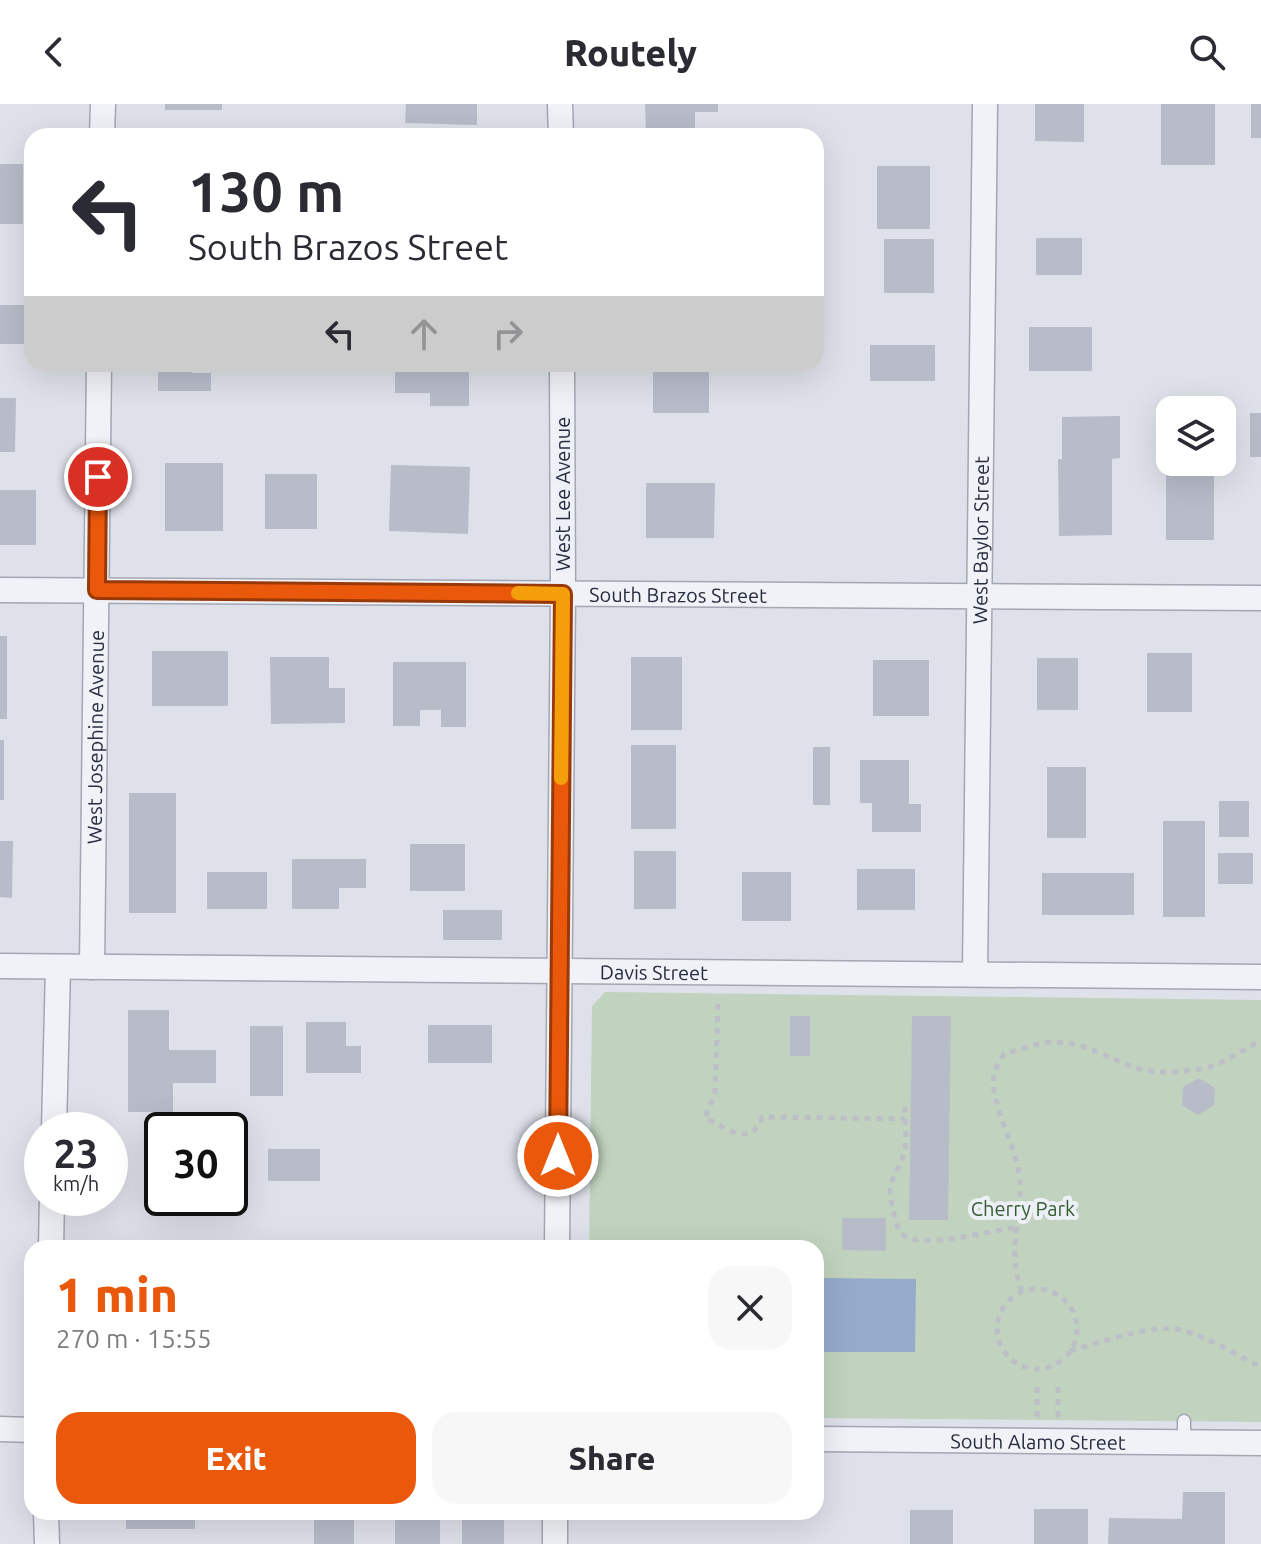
<!DOCTYPE html>
<html lang="en">
<head>
<meta charset="utf-8">
<style>
	body { margin:0; font-family:Ubuntu,sans-serif; background:#f7f7f7; color:#2b2b33; height:100vh; display:flex; flex-direction:column; font-size:30px; white-space:nowrap }
	* { box-sizing:border-box; margin:0 }
	p { font-size:26px; color:#7c7c81 }
	.icon { flex:none; width:44px; height:44px; fill:none; stroke:currentColor; stroke-width:2; stroke-linecap:round; stroke-linejoin:round }
	.map { position:relative; flex:1; overflow:hidden }
	.sheet { position:absolute; left:24px; top:1136px; width:800px; height:280px; display:flex; flex-direction:column; background:#fff; border-radius:24px; box-shadow:0 8px 32px #0002 }
	.sheet>* { flex:none }
	.top-card { position:absolute; left:24px; top:24px; width:800px; height:244px; border-radius:24px; box-shadow:0 8px 32px #0002; background:#fff; color:#2b2b33; overflow:hidden }
	.tools { position:absolute; left:1156px; top:292px; display:grid; gap:16px }
	.tools a { display:grid; place-items:center; width:80px; height:80px; border-radius:16px; background:#fff; box-shadow:0 8px 32px #0002; font-size:40px }
	.speed { position:absolute; left:24px; top:1008px; display:flex; gap:16px; font-size:40px; font-weight:700; text-align:center }
	.speed>* { display:grid; place-content:center; width:104px; height:104px; border-radius:50%; background:#fff; box-shadow:0 8px 32px #0002; line-height:1 }
	.speed small { font-size:20px; font-weight:400 }
	.speed .limit { border:4px solid #111; border-radius:12px; background:#fff; color:#111 }
	.pin { position:absolute; display:grid; place-items:center; width:68px; height:68px; color:#fff; margin:-34px; border:4px solid #fff; border-radius:50%; box-shadow:0 2px 8px #0007 }
	.me { position:absolute; width:88px; margin:-44px; rotate:0deg; stroke-linejoin:round; filter:drop-shadow(0 0 6px #0008) }
	.turn { display:flex; align-items:center; gap:28px; height:168px; padding:0 32px; font-size:36px }
	.turn .icon { width:104px; height:104px; stroke-width:2.5 }
	.turn b { display:block; font-size:56px; line-height:68px }
	.lanes { display:flex; align-items:center; height:76px; padding:0 32px; background:#0003; justify-content:center; gap:40px; direction:ltr }
	.lanes .off { opacity:.35 }
	.round { display:grid; place-items:center; flex:none; width:84px; height:84px; border-radius:24px; background:#f7f7f7 }
	.headline { display:flex; align-items:center; justify-content:space-between; height:136px; padding:0 32px }
	h1 { font-size:48px; font-weight:800; line-height:60px; color:#ea580c }
	.primary-button { display:flex; gap:16px; margin-top:auto; padding:16px 32px }
	.primary-button a { flex:1; height:92px; border-radius:24px; background:#ea580c; color:#fff; font-size:32px; font-weight:800; line-height:92px; text-align:center }
	.primary-button a+a { background:#f7f7f7; color:#2b2b33 }
	header { display:flex; justify-content:space-between; align-items:center; height:104px; padding:0 32px; background:#fff; font-size:36px; font-weight:800 }
	.map>svg:first-child { display:block }
</style>
</head>
<body>
<header><svg class="icon" aria-label="back" viewBox="0 0 24 24"><path d="M15 5l-7 7 7 7"/></svg>Routely<svg class="icon" aria-label="search" viewBox="0 0 24 24"><circle cx="10" cy="10" r="6"/><path d="M15 15l6 6"/></svg></header>
<div class="map">
<svg width="1261" height="1440" viewBox="0 0 1261 1440">
	<rect width="100%" height="100%" fill="#dee1e9"/>
	<path fill="#c1d3be" d="M605,888L1261,896V1318L816,1314V1144H589L592,902Z"/>
	<path fill="#96aacb" d="M816,1174L916,1175L915,1248H816V1237H827L816,1236Z"/>
	<g fill="#b8bcc9">
		<rect x="165" y="0" width="57" height="6"/>
		<path d="M406,0H477V21L405,19Z"/>
		<path d="M645,0H718V8H695V29L646,30Z"/>
		<path d="M1035,0H1084V38L1035,37Z"/>
		<rect x="1161" y="0" width="54" height="61"/>
		<rect x="1251" y="0" width="10" height="34"/>
		<rect x="0" y="60" width="23" height="60"/>
		<rect x="877" y="62" width="53" height="63"/>
		<rect x="1036" y="134" width="46" height="37"/>
		<rect x="884" y="135" width="50" height="54"/>
		<rect x="0" y="201" width="27" height="39"/>
		<rect x="1029" y="223" width="63" height="44"/>
		<rect x="870" y="241" width="65" height="36"/>
		<path d="M158,260H192V269H211V287H158Z"/>
		<path d="M395,260H469V302H430V289H395Z"/>
		<rect x="653" y="260" width="56" height="49"/>
		<path d="M0,294H16L15,348H0Z"/>
		<rect x="1250" y="309" width="11" height="44"/>
		<path d="M1120,312V354L1112,355V431L1059,432L1058,355H1062V313Z"/>
		<rect x="165" y="359" width="58" height="68"/>
		<path d="M391,361L470,363L468,430L389,427Z"/>
		<rect x="1166" y="361" width="48" height="75"/>
		<rect x="265" y="370" width="52" height="55"/>
		<path d="M646,379H715L714,434H646Z"/>
		<rect x="0" y="386" width="36" height="55"/>
		<rect x="0" y="532" width="7" height="83"/>
		<rect x="152" y="547" width="76" height="55"/>
		<rect x="1147" y="549" width="45" height="59"/>
		<path d="M270,553H329V584H345V619L271,620Z"/>
		<rect x="631" y="553" width="51" height="73"/>
		<rect x="1037" y="554" width="41" height="52"/>
		<rect x="873" y="556" width="56" height="56"/>
		<path d="M393,558H466V623H441V606H420V622H393Z"/>
		<rect x="0" y="636" width="4" height="60"/>
		<rect x="631" y="641" width="45" height="84"/>
		<rect x="813" y="643" width="17" height="58"/>
		<path d="M860,656H909V700H921V728H872V699H860Z"/>
		<rect x="1047" y="663" width="39" height="71"/>
		<rect x="129" y="689" width="47" height="120"/>
		<rect x="1219" y="697" width="30" height="36"/>
		<rect x="1163" y="717" width="42" height="96"/>
		<path d="M0,737H13L12,794L0,793Z"/>
		<rect x="410" y="740" width="55" height="47"/>
		<rect x="634" y="747" width="42" height="58"/>
		<rect x="1218" y="749" width="35" height="31"/>
		<path d="M292,755H366V784H339V805H292Z"/>
		<rect x="857" y="765" width="58" height="41"/>
		<rect x="207" y="768" width="60" height="37"/>
		<rect x="742" y="768" width="49" height="49"/>
		<rect x="1042" y="769" width="92" height="42"/>
		<rect x="443" y="806" width="59" height="30"/>
		<path d="M128,906H169V946H216V979H173V1008H128Z"/>
		<rect x="790" y="912" width="20" height="40"/>
		<path d="M912,912H951L948,1116H909Z"/>
		<path d="M306,918H346V942H361V969H306Z"/>
		<rect x="428" y="921" width="64" height="38"/>
		<rect x="250" y="922" width="33" height="70"/>
		<path d="M1199,974L1215,984L1214,1001L1198,1011L1182,1001L1183,983Z"/>
		<rect x="268" y="1045" width="52" height="32"/>
		<path d="M842,1114H886V1147L842,1146Z"/>
		<path d="M1183,1388H1225V1440H1108L1109,1414L1182,1415Z"/>
		<rect x="1034" y="1405" width="54" height="35"/>
		<rect x="910" y="1406" width="43" height="34"/>
		<rect x="126" y="1408" width="69" height="17"/>
		<rect x="314" y="1408" width="40" height="32"/>
		<rect x="395" y="1408" width="45" height="32"/>
		<rect x="462" y="1408" width="42" height="32"/>
	</g>
	<g fill="none" stroke-linecap="round" stroke-linejoin="round">
		<g stroke="#a3a7b3" stroke-width="15">
			<path id="service" d="M1184,1317V1338"/>
		</g>
		<g stroke="#a3a7b3" stroke-width="27">
			<g id="minor">
				<path d="M560,0L561,32"/>
				<path d="M102,32L103,0"/>
				<path id="s1" d="M0,486L1261,494"/>
				<path id="s2" d="M0,862L1261,873"/>
				<path id="s3" d="M92,863L99,260"/>
				<path id="s4" d="M975,870L985,0"/>
				<path d="M54,1026L58,863"/>
				<path d="M51,1144L52,1094"/>
				<path d="M557,1144L563,490L562,260"/>
				<path d="M0,1325L32,1326"/>
				<path id="s5" d="M816,1335L1261,1339"/>
				<path d="M46,1408L47,1440"/>
				<path d="M555,1440V1408"/>
			</g>
		</g>
		<g stroke="#bcbfc7" stroke-width="5" stroke-dasharray="6 6" stroke-linecap="butt">
			<path d="M718,900L715,990L705,1014C726,1023 751,1046 762,1013L905,1015"/>
			<path d="M905,1003C905,1017 907,1032 905,1046C902,1060 891,1072 890,1087C889,1093 892,1098 893,1105C895,1114 896,1126 905,1132C925,1145 991,1126 1015,1124"/>
			<circle cx="1037" cy="1225" r="40"/>
			<path d="M1022,1188C1006,1144 1022,1121 1020,1079C1019,1044 989,1001 994,972C995,964 1000,957 1004,950C1019,946 1036,939 1051,938C1082,937 1106,953 1133,963C1154,970 1178,969 1200,965C1222,962 1241,946 1261,937"/>
			<path d="M1070,1247C1099,1239 1152,1219 1181,1226C1208,1233 1235,1250 1261,1263"/>
			<path d="M1058,1283V1314"/>
			<path d="M1037,1313V1282"/>
		</g>
		<use href="#service" stroke="#f1f2f7" stroke-width="12"/>
		<use href="#minor" stroke="#f1f2f7" stroke-width="24"/>
	</g>
	<g fill="none" stroke-linecap="round" stroke-linejoin="round">
		<g stroke="#983908" stroke-width="20">
			<path id="route" d="M98,373L97,486L563,490L558,1052"/>
		</g>
		<use href="#route" stroke="#ea580c" stroke-width="14"/>
		<path stroke="#f59e0b" stroke-width="14" d="M518,489L563,490L561,674"/>
	</g>
	<g text-anchor="middle" dominant-baseline="central" stroke-width="8" stroke-linejoin="round" paint-order="stroke">
		<g font-size="20" fill="#262d40" stroke="#edf0f6">
			<text transform="translate(562 390) rotate(-90)">West Lee Avenue</text>
			<text stroke="none"><textPath href="#s4" startOffset="434">West Baylor Street</textPath></text>
			<text stroke="none"><textPath href="#s1" startOffset="678">South Brazos Street</textPath></text>
			<text stroke="none"><textPath href="#s3" startOffset="230">West Josephine Avenue</textPath></text>
			<text stroke="none"><textPath href="#s2" startOffset="654">Davis Street</textPath></text>
			<text stroke="none"><textPath href="#s5" startOffset="222">South Alamo Street</textPath></text>
		</g>
		<g font-size="20" fill="#365d32" stroke="#edf0f6">
			<text x="1023" y="1104">Cherry Park</text>
		</g>
	</g>
</svg>
<div class="tools">
<a><svg class="icon" aria-label="layers" viewBox="0 0 24 24"><path d="M12 4l9 5-9 5-9-5zM3 14l9 5 9-5"/></svg></a>
</div>
<div class="speed"><div>23<small>km/h</small></div><div class="limit">30</div></div>
<div class="pin" style="left:98px;top:373px;background:#d93025"><svg class="icon" aria-label="arrive" viewBox="0 0 24 24"><path d="M6 21V4h12l-3 4 3 4H6"/></svg></div>
<svg class="me" style="left:558px;top:1052px" viewBox="-20 -20 40 40"><circle r="17" fill="#ea580c" stroke="#fff" stroke-width="3"/><path d="M0-11L8 9 0 5-8 9z" fill="#fff"/></svg>
<div class="top-card">
<div class="turn"><svg class="icon" aria-label="left" viewBox="0 0 24 24"><path d="M17 20v-9H6M10 6l-5 5 5 5"/></svg><div><b>130 m</b>South Brazos Street</div></div>
<div class="lanes"><svg class="icon" aria-label="left" viewBox="0 0 24 24"><path d="M17 20v-9H6M10 6l-5 5 5 5"/></svg><svg class="icon off" aria-label="ahead" viewBox="0 0 24 24"><path d="M12 20V5M6 11l6-6 6 6"/></svg><svg class="icon off" aria-label="right" viewBox="0 0 24 24"><path d="M7 20v-9h11M14 6l5 5-5 5"/></svg></div>
</div>
<section class="sheet">
<div class="headline"><div><h1>1 min</h1><p>270 m · 15:55</p></div><a class="round"><svg class="icon" aria-label="close" viewBox="0 0 24 24"><path d="M6 6l12 12M18 6L6 18"/></svg></a></div>
<div class="primary-button"><a>Exit</a><a>Share</a></div>
</section>
</div>
</body>
</html>
